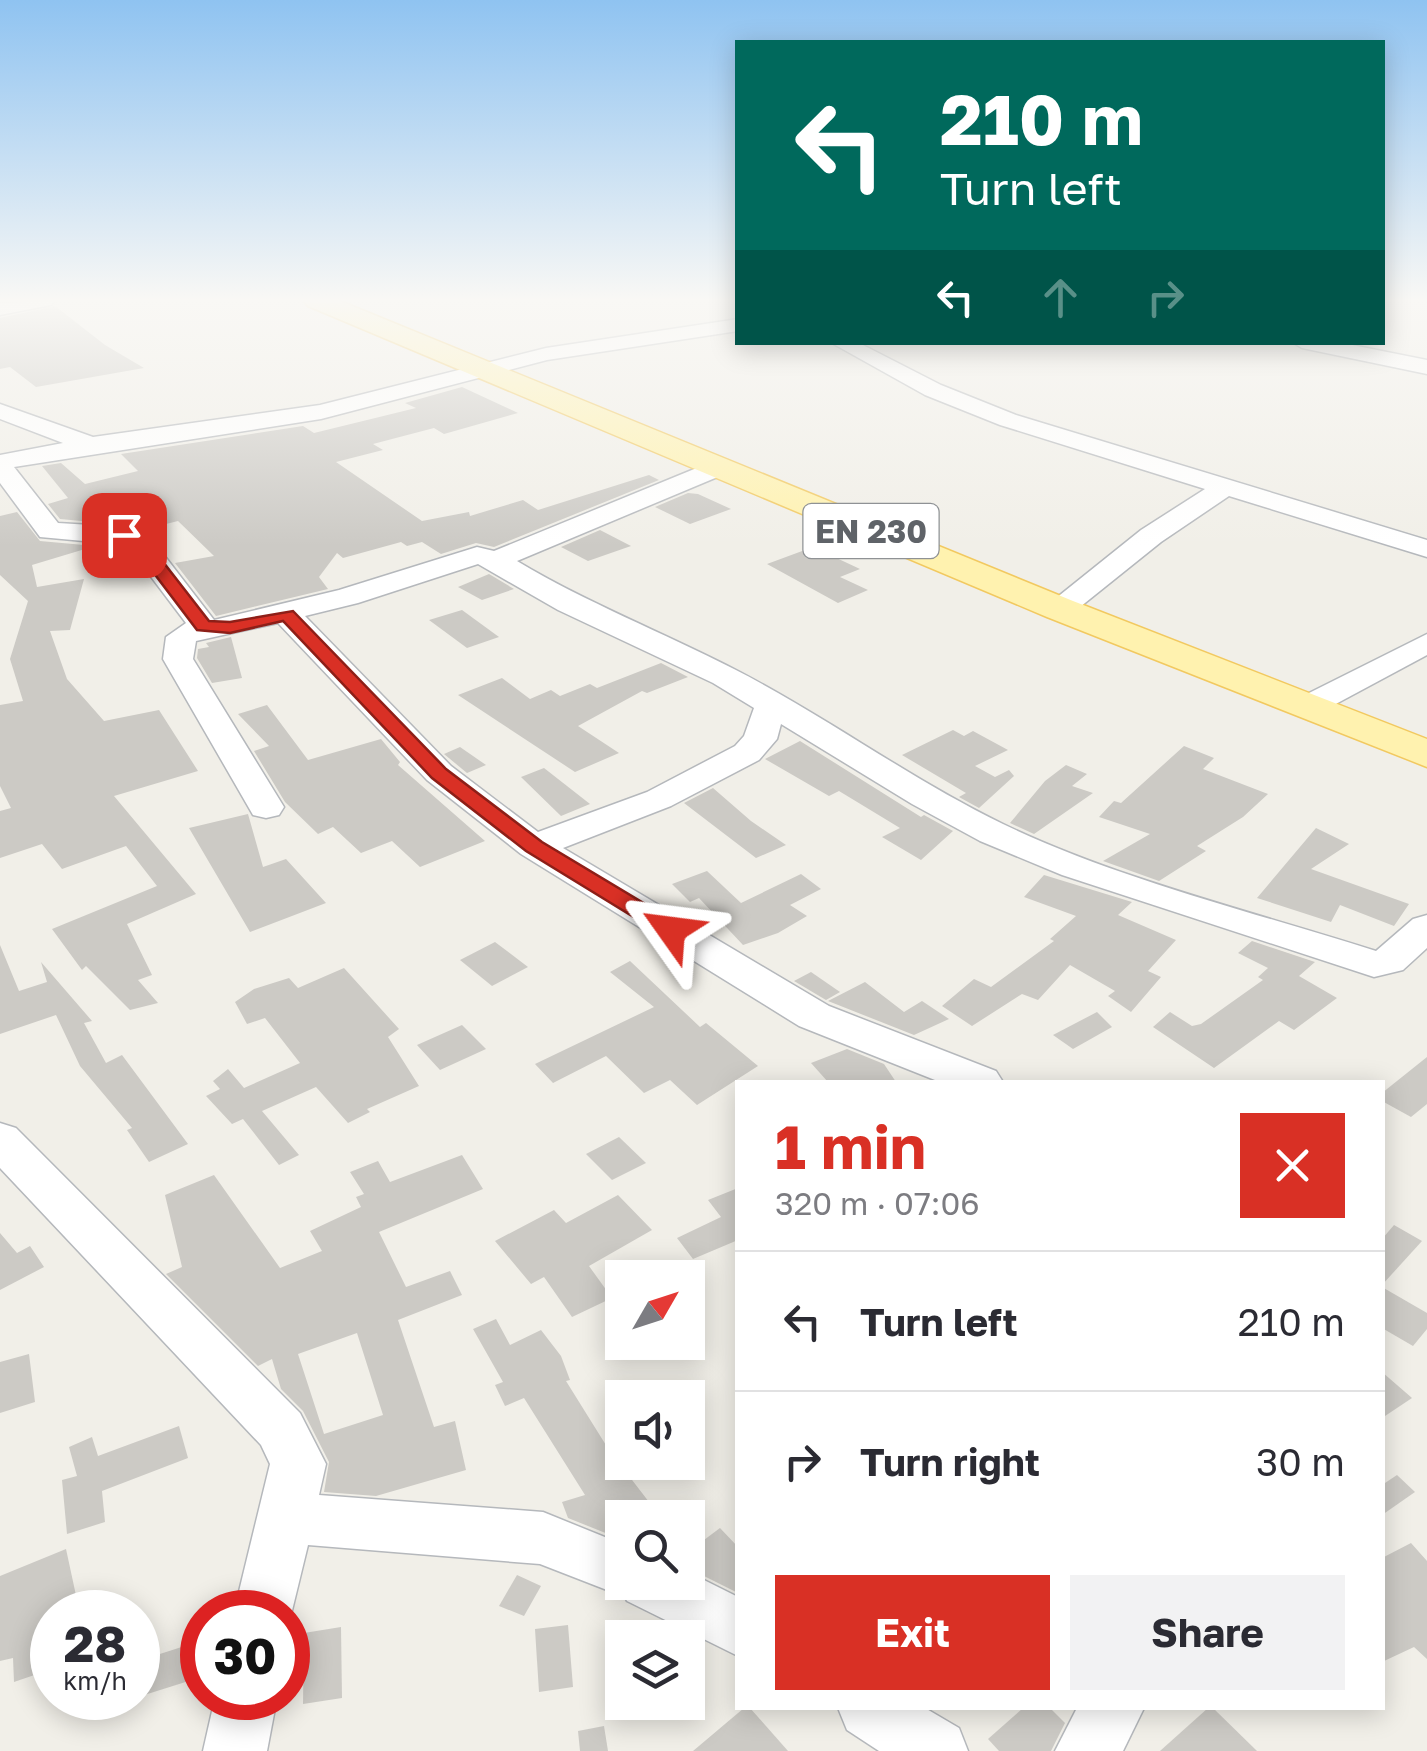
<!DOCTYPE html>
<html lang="en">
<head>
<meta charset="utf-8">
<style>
	body { margin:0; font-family:"Golos Text",sans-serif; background:#f2f2f3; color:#2b2b33; height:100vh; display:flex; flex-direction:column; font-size:38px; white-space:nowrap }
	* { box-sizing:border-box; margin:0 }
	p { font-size:32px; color:#7c7c81 }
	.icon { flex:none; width:55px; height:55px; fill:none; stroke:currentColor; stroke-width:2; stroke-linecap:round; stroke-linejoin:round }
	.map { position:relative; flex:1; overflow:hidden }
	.drawer { position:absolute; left:735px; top:1080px; width:650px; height:630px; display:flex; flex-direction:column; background:#fff; border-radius:0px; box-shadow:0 5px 25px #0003 }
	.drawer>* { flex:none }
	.top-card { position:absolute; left:735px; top:40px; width:650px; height:305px; border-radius:0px; box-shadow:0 5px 25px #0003; background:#00695c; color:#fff; overflow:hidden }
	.needle { width:65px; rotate:51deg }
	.controls { position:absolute; left:605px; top:1260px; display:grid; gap:20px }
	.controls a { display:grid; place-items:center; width:100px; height:100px; border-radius:0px; background:#fff; box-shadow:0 5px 25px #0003; font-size:50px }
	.speed { position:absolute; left:30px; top:1590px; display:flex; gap:20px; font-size:50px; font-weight:700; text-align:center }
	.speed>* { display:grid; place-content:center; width:130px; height:130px; border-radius:50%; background:#fff; box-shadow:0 5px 25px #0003; line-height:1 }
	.speed small { font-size:25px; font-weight:400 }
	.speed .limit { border:15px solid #d22; background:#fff; color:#111 }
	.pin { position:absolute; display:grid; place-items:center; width:85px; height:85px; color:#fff; margin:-42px; border-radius:20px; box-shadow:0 5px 15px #0006 }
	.me { position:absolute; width:110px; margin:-55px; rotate:301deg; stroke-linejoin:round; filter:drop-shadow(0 0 8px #0008) }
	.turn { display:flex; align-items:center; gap:35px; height:210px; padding:0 40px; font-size:45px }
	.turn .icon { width:130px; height:130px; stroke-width:2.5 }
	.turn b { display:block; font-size:70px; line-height:85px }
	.lanes { display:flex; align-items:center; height:95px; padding:0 40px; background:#0003; justify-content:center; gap:50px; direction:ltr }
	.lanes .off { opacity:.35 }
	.round { display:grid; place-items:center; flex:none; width:105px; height:105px; border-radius:0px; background:#f2f2f3 }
	.overview { display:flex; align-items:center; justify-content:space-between; height:170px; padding:0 40px }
	h1 { font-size:60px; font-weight:700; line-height:75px; color:#d93025 }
	.button { display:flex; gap:20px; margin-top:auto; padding:20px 40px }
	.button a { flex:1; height:115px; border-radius:0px; background:#d93025; color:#fff; font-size:40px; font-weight:700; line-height:115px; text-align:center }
	.button a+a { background:#f2f2f3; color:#2b2b33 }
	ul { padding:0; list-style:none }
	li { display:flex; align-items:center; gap:30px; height:140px; padding:0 40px; border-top:2px solid #e1e1e2 }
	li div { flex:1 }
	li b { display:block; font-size:38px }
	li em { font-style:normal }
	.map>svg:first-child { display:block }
</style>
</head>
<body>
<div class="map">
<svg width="1427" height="1751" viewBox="0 0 1427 1751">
	<rect width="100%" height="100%" fill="#f1efe8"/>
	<g fill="#cccac5" fill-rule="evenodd">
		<path d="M55,306L105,345L144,368L36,387L10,367L0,369V318Z"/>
		<path d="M462,387L518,413L444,434L434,428L373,444L383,450L336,462L422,521L469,512L470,516L523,500L538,510L649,475L659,480L494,547L476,543L441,554L422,542L407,546L401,542L343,558L337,553L319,577L328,589L216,616L175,563L214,556L178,521L166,524L159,520L135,526L60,519L48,504L68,498L42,466L61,463L85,484L138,471L121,454L303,426L314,433L416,408L405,403Z"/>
		<path d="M688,493L698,494L731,509L690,524L655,507Z"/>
		<path d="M17,512L40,541L95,546L32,565L37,587L84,579L70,630L50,631L67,679L104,721L159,710L198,771L114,796L196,894L127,924L152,975L138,980L158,1003L130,1010L86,966L82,970L52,929L157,886L126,846L62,869L42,844L0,858V811L11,808L0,786V705L23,701L10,659L28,601L0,575V516Z"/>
		<path d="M600,530L631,546L588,561L561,547Z"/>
		<path d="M813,547L860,569L840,577L868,590L838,603L767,564Z"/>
		<path d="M489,574L514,589L482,600L458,587Z"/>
		<path d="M462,610L499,637L467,648L429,620Z"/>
		<path d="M231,637L242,678L212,683L197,658L198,649L209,647L206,643Z"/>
		<path d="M661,663L688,677L647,693L642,691L578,726L619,753L575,772L458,695L502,678L530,699L551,690L560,696L590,684L597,688Z"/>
		<path d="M267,705L308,760L381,739L400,762L398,765L485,841L420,867L392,841L361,853L333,827L318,834L285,802L254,751L269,746L238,714Z"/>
		<path d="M953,730L964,736L973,731L1008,750L975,766L995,777L1009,770L1014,776L979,808L959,797L966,793L902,755Z"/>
		<path d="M800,741L921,817L924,815L953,831L921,860L882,837L900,828L839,791L829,796L765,759Z"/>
		<path d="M1184,746L1214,758L1203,769L1268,794L1243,817L1197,846L1206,851L1159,881L1103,861L1150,834L1099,817L1114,801L1121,803Z"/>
		<path d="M460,747L486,765L467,773L444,754Z"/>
		<path d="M1066,765L1087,774L1072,786L1093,793L1034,834L1010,823L1045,781Z"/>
		<path d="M544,768L590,804L561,816L521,777Z"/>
		<path d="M713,788L751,821L786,845L756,858L684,803Z"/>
		<path d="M248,814L263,867L286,859L326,903L250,932L189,828Z"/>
		<path d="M1316,828L1349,844L1311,869L1409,904L1394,926L1340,905L1331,922L1257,898Z"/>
		<path d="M707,871L741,903L801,874L821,889L790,905L807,916L778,933L743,945L699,898L690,902L672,884Z"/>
		<path d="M1044,875L1132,902L1118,915L1176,940L1148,971L1161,977L1131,1012L1108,996L1115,991L1070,965L1038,1000L1022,994L972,1026L942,1006L974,979L991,987L1054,941L1050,939L1076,916L1024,897Z"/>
		<path d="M1252,941L1315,962L1299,976L1337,998L1294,1030L1279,1021L1214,1068L1153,1027L1170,1012L1192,1026L1201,1024L1263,980L1258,977L1268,968L1238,953Z"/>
		<path d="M495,942L528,967L492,986L460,960Z"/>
		<path d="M0,945L19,991L47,982L41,962L92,1021L84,1023L106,1063L122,1055L188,1144L149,1162L127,1130L132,1128L80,1066L56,1015L0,1034Z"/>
		<path d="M630,961L700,1027L706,1023L758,1066L697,1105L670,1080L644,1093L606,1056L553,1083L535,1064L654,1007L610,972Z"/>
		<path d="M344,968L399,1029L388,1037L419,1086L367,1109L370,1112L348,1123L316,1087L262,1111L299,1155L279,1165L243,1119L232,1124L206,1096L220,1089L213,1081L228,1069L244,1088L300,1063L265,1018L247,1024L235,1002L254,989L289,978L298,988Z"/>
		<path d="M811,972L840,992L826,1000L794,981Z"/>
		<path d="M865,982L904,1012L922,1001L949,1019L914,1035L828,1001Z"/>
		<path d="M1097,1012L1112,1027L1073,1049L1053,1035Z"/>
		<path d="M462,1025L486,1049L440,1070L417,1045Z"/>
		<path d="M847,1049L884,1064L896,1082H828L811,1063Z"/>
		<path d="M1427,1057V1104L1411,1117L1382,1101V1093Z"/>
		<path d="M619,1137L646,1163L612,1180L586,1154Z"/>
		<path d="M462,1155L483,1189L379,1232L406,1287L450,1271L462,1295L398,1320L434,1427L455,1421L466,1470L376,1496L324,1492L329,1462L303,1411L281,1389L272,1359L258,1366L166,1274L182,1267L165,1195L214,1175L280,1268L322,1251L310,1231L361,1207L356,1197L364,1194L350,1172L378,1161L390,1182ZM357,1333L383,1415L324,1434L298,1354Z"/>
		<path d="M738,1188V1240L693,1259L677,1238L721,1217L708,1200Z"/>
		<path d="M618,1195L652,1230L589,1266L612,1298L572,1317L544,1277L531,1284L495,1241L554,1210L566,1223Z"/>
		<path d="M1394,1225L1422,1241L1382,1285V1239Z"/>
		<path d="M0,1233L17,1253L30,1246L44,1267L0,1290Z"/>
		<path d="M1382,1287L1427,1313V1329L1413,1346L1382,1328Z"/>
		<path d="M496,1319L510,1345L541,1330L561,1356L570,1380L566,1381L609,1450L649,1502L622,1518L618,1522L621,1530L608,1534L568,1518L562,1502L585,1495L524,1398L505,1406L495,1385L503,1382L473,1329Z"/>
		<path d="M29,1354L35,1402L0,1413V1362Z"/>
		<path d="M1382,1372L1412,1398L1382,1418Z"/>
		<path d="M179,1426L188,1458L102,1491L105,1522L67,1534L62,1480L77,1476L69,1447L92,1437L98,1456Z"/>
		<path d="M1397,1475L1415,1492L1382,1515V1485Z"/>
		<path d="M720,1528L738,1547V1593L688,1568V1552Z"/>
		<path d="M1411,1543L1427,1561V1659L1414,1647L1382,1662V1558Z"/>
		<path d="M66,1549L77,1600L61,1606L62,1612H52V1669L14,1682L13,1658L0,1661V1576Z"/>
		<path d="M517,1575L541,1586L524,1616L499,1606Z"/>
		<path d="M568,1625L573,1687L539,1692L535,1629Z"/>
		<path d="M341,1627L342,1698L303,1704L304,1633Z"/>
		<path d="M191,1644L195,1679L138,1697V1661Z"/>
		<path d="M744,1708H750L788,1751H693Z"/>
		<path d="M1023,1708H1050L1065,1723L1051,1751H999L988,1739Z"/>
		<path d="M1208,1708H1213L1257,1751H1160Z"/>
		<path d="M604,1726L608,1751H580L578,1731Z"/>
	</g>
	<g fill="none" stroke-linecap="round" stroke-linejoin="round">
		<g stroke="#b5b8bc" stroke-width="3">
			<g id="minor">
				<path d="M54,301L51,305L0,315V303Z"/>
				<path d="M738,319V331L547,360L321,419L14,467L58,523L124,527L147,533L214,620L339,590L477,547L494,551L709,463H727L731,468L727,473L517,561C587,603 662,632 734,669C826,716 910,779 1003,824C1117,879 1254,912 1376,951L1413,919L1427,915V948L1403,970L1374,977L1062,875L980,841L912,804L781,724L777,739L759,760L671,806L563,848L829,1006L996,1071L1003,1082H940L799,1026L521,854L427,780L278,623L196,641L193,659L284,807L279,815L266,818L253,815L163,659L166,637L186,623L127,545L40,537L0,483V455L63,443L0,419V404L93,437L320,405L546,348ZM478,564L558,610L713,683L754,708L744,736L735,746L647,792L538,832L451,766L305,616L358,603Z"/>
				<path d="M830,342H857L941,385L1016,415L1427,540V557L1229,496L1161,542L1070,615H1050L1045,609L1050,603L1141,530L1205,489L1000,425L925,395Z"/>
				<path d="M1292,342H1337L1427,360V374L1302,348Z"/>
				<path d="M1427,634V655L1319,713H1297L1292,706L1297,699Z"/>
				<path d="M0,1123L16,1128L300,1413L326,1464L319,1495L543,1512L622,1544V1582H688V1572L738,1597V1656L627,1601L625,1597L540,1564L308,1545L288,1627V1612H234L270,1464L261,1445L0,1168Z"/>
				<path d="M215,1698H277L267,1751H203Z"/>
				<path d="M838,1708H925L959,1728L968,1751H879L847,1730Z"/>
				<path d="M1077,1708H1144L1123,1751H1055Z"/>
			</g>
		</g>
		<g stroke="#f2c960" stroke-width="3">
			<path id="major" d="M304,301H340L1073,601L1427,739V767L1047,617L308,306Z"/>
		</g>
		<use href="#minor" fill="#fff" fill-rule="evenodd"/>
		<use href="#major" fill="#fff2af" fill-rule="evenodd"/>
	</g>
	<linearGradient id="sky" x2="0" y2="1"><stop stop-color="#8fc3f1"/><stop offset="0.55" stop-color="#f9f8f5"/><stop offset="1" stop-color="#f9f8f5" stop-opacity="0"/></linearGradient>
	<rect width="1427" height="546" fill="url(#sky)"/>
	<path fill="#d93025" stroke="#8d1f18" stroke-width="2.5" d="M124,530L143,536L209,621L230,622L293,611L446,769L542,842L680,925L683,930L680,935H663L526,851L432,778L283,621L230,633L197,630L131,543L115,535Z"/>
	<g text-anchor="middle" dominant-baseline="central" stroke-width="9" stroke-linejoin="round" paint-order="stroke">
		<rect fill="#fff" stroke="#8f9295" stroke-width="2.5" x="803.5" y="504" width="135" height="54" rx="8"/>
		<g font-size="32" font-weight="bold" fill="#5f6368">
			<text x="871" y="531">EN 230</text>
		</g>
	</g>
</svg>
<div class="controls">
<a><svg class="needle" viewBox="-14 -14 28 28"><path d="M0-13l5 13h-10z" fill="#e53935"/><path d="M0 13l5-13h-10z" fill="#7c7c81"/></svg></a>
<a><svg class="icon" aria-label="sound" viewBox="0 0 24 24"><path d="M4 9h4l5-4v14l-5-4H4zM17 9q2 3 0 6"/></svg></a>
<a><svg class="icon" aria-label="search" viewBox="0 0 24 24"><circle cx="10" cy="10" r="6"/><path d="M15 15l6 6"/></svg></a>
<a><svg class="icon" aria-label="layers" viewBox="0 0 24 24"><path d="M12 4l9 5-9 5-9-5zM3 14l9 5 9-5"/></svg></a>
</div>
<div class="speed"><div>28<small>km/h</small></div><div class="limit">30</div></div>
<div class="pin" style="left:124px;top:535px;background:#d93025"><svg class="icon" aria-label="arrive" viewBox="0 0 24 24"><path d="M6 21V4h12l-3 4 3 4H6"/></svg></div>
<svg class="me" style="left:671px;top:930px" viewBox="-20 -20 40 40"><path d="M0-17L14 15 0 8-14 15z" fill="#d93025" stroke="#fff" stroke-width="4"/></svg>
<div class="top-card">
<div class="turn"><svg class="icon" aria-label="left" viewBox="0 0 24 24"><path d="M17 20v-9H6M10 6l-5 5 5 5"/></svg><div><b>210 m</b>Turn left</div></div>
<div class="lanes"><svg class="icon" aria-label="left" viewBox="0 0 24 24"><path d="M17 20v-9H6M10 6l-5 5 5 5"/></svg><svg class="icon off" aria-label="ahead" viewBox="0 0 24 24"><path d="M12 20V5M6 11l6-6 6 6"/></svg><svg class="icon off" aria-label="right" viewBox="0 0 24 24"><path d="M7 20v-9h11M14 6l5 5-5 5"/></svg></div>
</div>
<section class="drawer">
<div class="overview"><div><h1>1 min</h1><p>320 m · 07:06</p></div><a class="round" style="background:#d93025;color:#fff"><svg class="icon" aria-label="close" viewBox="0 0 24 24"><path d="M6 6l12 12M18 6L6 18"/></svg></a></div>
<ul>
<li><svg class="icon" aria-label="left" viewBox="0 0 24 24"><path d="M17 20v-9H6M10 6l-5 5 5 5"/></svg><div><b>Turn left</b></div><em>210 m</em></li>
<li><svg class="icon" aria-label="right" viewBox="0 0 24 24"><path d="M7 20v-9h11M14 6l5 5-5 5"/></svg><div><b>Turn right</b></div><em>30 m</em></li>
</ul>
<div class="button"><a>Exit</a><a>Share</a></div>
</section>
</div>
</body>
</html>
